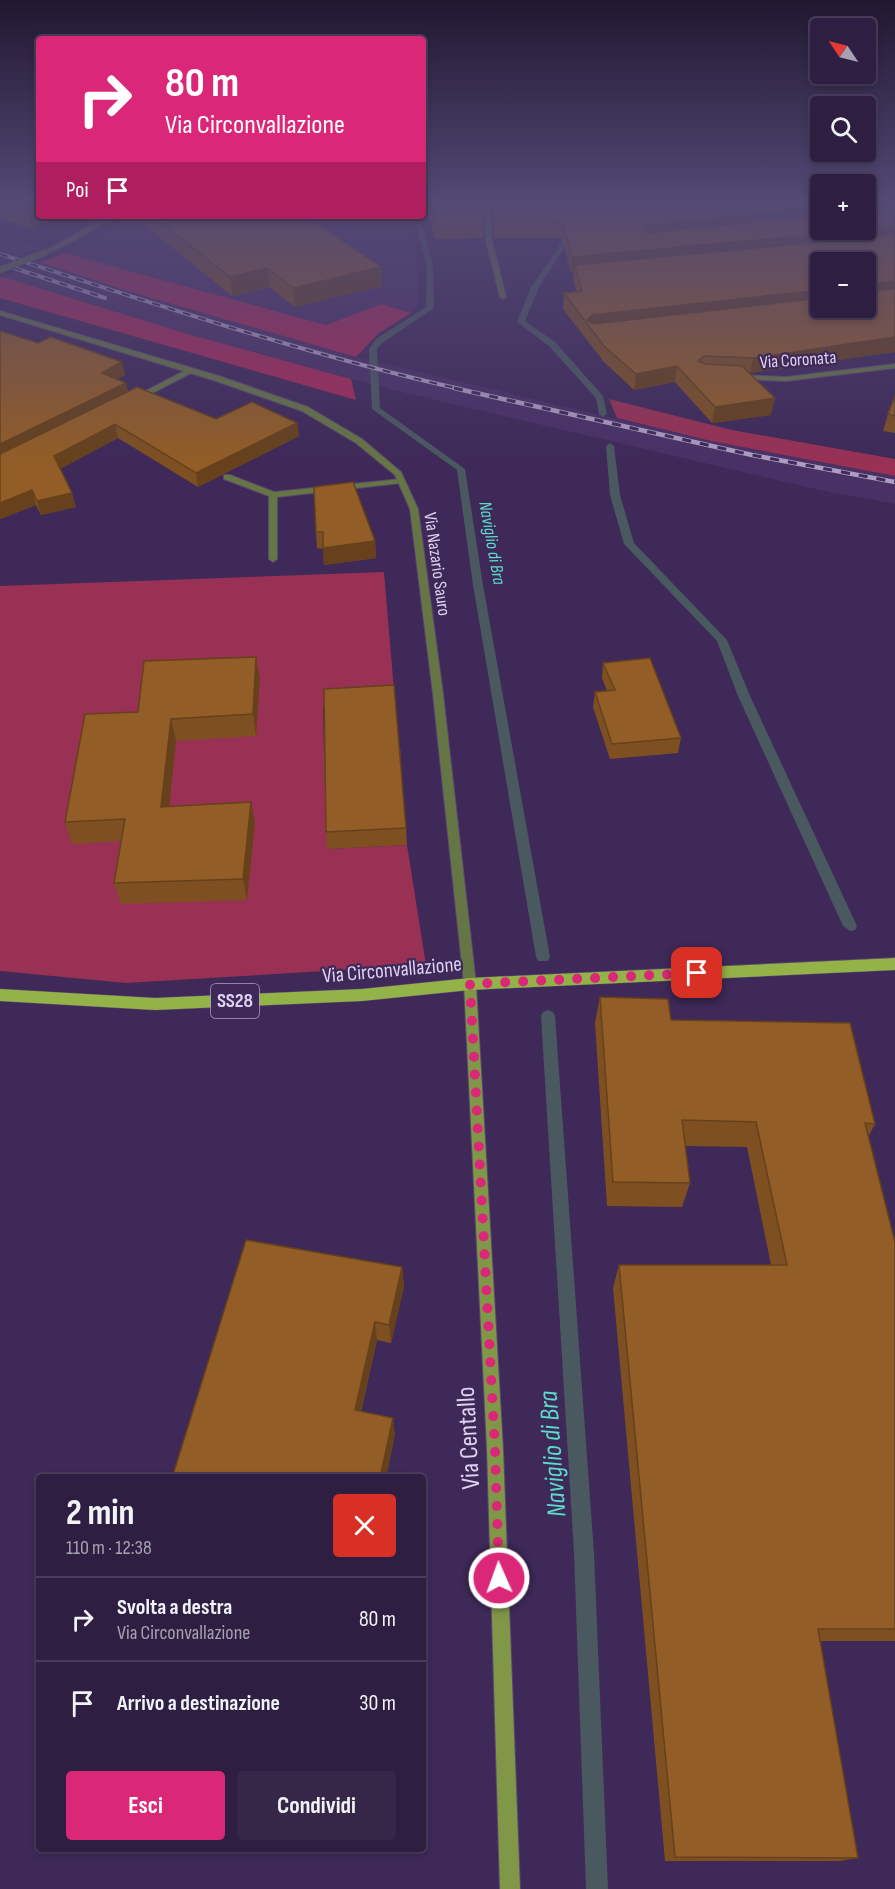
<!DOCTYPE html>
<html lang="it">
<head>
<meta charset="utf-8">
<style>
	body { margin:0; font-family:"Sofia Sans Condensed",sans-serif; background:#362749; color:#f1f3f6; height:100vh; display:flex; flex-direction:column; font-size:22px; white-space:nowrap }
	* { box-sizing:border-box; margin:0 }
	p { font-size:20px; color:#a7a2b2 }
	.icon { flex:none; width:33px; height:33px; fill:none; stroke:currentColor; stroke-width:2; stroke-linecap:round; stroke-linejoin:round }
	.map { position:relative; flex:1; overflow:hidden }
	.panel { position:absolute; left:36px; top:1474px; width:390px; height:378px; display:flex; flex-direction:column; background:#2e1f42; border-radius:6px; box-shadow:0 3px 9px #0003,0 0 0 2px #493d5b }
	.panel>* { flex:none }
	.guide { position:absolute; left:36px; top:36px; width:390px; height:183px; border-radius:6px; box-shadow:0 3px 9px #0003,0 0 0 2px #493d5b; background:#db2777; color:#fff; overflow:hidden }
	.needle { width:39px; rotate:305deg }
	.buttons { position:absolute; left:810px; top:18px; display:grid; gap:12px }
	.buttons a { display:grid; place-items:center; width:66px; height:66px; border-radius:6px; background:#2e1f42; box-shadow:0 3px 9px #0003,0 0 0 2px #493d5b; font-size:30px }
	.pin { position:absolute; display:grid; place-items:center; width:51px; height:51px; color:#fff; margin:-26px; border-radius:12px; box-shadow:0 3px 9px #0006 }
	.me { position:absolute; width:66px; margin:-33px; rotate:358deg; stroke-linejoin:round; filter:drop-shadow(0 0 4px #0008) }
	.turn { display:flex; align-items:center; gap:21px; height:126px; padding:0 30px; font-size:27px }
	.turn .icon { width:78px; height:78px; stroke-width:2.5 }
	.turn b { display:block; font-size:42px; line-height:51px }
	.then { display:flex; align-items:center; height:57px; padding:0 30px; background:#0003; gap:12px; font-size:22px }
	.round { display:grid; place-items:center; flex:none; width:63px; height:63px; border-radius:6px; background:#362749 }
	.overview { display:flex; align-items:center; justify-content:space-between; height:102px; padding:0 30px }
	h1 { font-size:36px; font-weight:700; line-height:45px }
	.cta { display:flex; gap:12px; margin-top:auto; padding:12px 30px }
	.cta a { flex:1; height:69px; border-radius:6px; background:#db2777; color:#fff; font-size:24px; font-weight:700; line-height:69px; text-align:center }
	.cta a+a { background:#362749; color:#f1f3f6 }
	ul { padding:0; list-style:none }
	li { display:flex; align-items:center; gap:18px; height:84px; padding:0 30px; border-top:2px solid #493d5b }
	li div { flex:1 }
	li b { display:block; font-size:22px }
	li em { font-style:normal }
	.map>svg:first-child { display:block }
</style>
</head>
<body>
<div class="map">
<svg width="895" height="1889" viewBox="0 0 895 1889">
	<rect width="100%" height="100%" fill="#3e2958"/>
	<g fill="#493065">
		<path d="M126,216H401L414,224L419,302L411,313L381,304L326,325L65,253Z"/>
		<path d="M0,233L28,244L43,248L0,262Z"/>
		<path d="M39,262L134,293L356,357L711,441L895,476V504L819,490L389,389L188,334L3,277Z"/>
	</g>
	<g fill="#983154">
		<path d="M609,399L732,430L895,459V476L711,441L617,418Z"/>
		<path d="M384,572L395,702L323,707L324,750L400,746L403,792L327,849L407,845L426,965L126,983L0,971V586Z"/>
	</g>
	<g fill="#a62a57">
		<path d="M65,253L326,325L381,304L411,313L379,333L356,357L134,293L39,262Z"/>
		<path d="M3,277L188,334L351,379L356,400L0,298V278Z"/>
	</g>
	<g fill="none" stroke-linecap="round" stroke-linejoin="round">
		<g fill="#4a585f" fill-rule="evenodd">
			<path d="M399,216H407L423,227L433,267L434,308L382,343L377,349L380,408L465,469L483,585L550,957L548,961H538L536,957L473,585L457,470L372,409L369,349L376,339L426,307L427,267L417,228Z"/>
			<path d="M569,225L574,226L563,250L539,287L525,321L555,342L603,396L607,414L603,417L599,414L596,398L549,346L517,322L531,287L557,250Z"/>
			<path d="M610,443L614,446L620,495L634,543L727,640L750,696L857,926L855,930L850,931L843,926L738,696L717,641L624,544L610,495L606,446Z"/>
			<path d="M548,1010L553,1012L555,1016L594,1553L608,1889H586L574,1553L541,1016L543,1012Z"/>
		</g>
		<g stroke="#5b4773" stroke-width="2">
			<g id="service">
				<path d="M895,364V368L786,381L739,379L735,377L739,375L786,377Z"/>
				<path d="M188,369L195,371L139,400L132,398Z"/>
				<path d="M224,475H230L274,492L401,479L405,481L401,483L277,497V559L273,562L269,559V496L224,479Z"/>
			</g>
		</g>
		<g stroke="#5b4773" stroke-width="2">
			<g id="minor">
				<path d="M487,205L490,207L492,241L506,297L503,299L500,297L486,241L484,207Z"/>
				<path d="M107,216H114C103,224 53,256 43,252Z"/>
				<path d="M0,311L219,376L308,407L362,439L401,472L418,509L443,694L476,984L474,987H466L464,984L433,694L410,509L395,475L356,443L302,411L213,380L0,315Z"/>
			</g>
		</g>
		<g stroke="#5b4773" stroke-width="2">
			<path id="secondary" d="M470,979L474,981L476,984L503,1449L520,1889H500L487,1449L464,984L466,981Z"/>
		</g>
		<g stroke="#5b4773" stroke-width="1">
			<path id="primary" d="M895,958V970L470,990L362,1001L155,1010L0,1001V989L155,998L362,989L470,978Z"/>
		</g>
		<use href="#service" fill="#657544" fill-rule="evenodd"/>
		<use href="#minor" fill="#657544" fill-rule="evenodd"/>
		<use href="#secondary" fill="#7f9747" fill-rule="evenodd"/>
		<use href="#primary" fill="#93b247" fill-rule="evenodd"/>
		<g stroke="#ad9ec1" stroke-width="4">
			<g id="rail-far1">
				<path d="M0,254C152,303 304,354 460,389"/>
				<path d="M14,268L105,298"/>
			</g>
		</g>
		<g stroke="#ad9ec1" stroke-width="4.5">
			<path id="rail" d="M454,388L752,455L895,482"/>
		</g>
		<use href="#rail-far1" stroke="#3e2958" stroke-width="2" stroke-dasharray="8" stroke-linecap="butt"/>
		<use href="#rail" stroke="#3e2958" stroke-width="3" stroke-dasharray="9" stroke-linecap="butt"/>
		<g stroke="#5b4773" stroke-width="7" stroke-linecap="butt">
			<path id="minor-bridge" d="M0,270L46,252"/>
		</g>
		<use href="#minor-bridge" stroke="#657544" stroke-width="6"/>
	</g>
	<g fill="#7e5021" fill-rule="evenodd">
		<path d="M0,198H39L32,229L0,218Z"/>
		<path d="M425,198H481L484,224L483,238L435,239Z"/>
		<path d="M490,198H820V230L866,198H895V352L750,373L771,415L712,423L675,382L634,390L604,362L563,309L564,293L577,292L573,280L574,271L571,272L562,238H494L493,202L491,203ZM820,262L866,308H820Z"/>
		<path d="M134,216H306L382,286L295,307L269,287L232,296Z"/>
		<path d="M0,331L125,375L117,379L126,383L128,392L216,419L297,423L299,436L198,487L118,438L60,469L76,507L41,515L36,505L0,519Z"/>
		<path d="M895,396V433L883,431L888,414Z"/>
		<path d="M353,482L375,541L376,558L324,565L323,549L317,548L316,532Z"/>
		<path d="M256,657L260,679L256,736L176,741L169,806L251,802L255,823L247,900L121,904L114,883L121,841L72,844L65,822L138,712Z"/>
		<path d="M603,663L681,738L678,753L610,759L593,707L595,692L607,691L602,678Z"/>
		<path d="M406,828L407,845L327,849L326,832Z"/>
		<path d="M600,997L671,1020L875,1124L868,1137L895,1242V1641H820L858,1858L840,1861H665L613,1288L619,1265H771L747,1147L685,1146L690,1183L682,1207L607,1206L595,1023Z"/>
		<path d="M246,1240L402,1267L404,1286L391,1343L377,1340L361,1412L395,1434L386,1478Z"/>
	</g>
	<g fill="#66411b">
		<path d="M880,200L877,214L866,216L868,202Z"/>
		<path d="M39,207V216H64L32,229L27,211Z"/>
		<path d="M820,207V217L643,241L642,229L644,226Z"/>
		<path d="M895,227V241L575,265L574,271L571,272L572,257Z"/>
		<path d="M381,267L382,286L295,307L293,288Z"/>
		<path d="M267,268L269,287L232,296L230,277Z"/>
		<path d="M895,281V296L866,299L870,284Z"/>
		<path d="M820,290V302L593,331L587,320L592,315Z"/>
		<path d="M895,337V352L750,373L753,358Z"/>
		<path d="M122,362L125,375L105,386L102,373Z"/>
		<path d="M677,366L675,382L634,390L636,374Z"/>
		<path d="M126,383L129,396L0,460V444Z"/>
		<path d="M775,398L771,415L712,423L715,407Z"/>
		<path d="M297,423L299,436L198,487L196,473Z"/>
		<path d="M115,424L118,438L58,470L54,456Z"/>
		<path d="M32,490L36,505L0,519V503Z"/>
		<path d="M72,493L76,507L41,515L37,501Z"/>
		<path d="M375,541L376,558L324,565L323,548Z"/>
		<path d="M256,657L260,679L256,736L253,714Z"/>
		<path d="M171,719L176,741L167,828L161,807Z"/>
		<path d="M251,802L255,823L247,900L243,879Z"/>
		<path d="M402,1267L404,1286L391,1343L389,1325Z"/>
		<path d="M375,1322L377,1340L357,1426L355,1410Z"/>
		<path d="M393,1418L395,1434L386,1478H380Z"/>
	</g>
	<g fill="#925d26" stroke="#66411b" stroke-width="1.5" fill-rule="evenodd">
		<path d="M0,198H39V207L27,211L0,202Z"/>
		<path d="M428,198H481L484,224H435Z"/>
		<path d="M493,198H820V207L644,226L642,229L648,233L820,215V230H864L572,257L563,223L494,224Z"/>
		<path d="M866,198H878L880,200L868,202V209L891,207L895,208V227L866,229Z"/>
		<path d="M153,216H306L381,267L293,288L267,268L230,277Z"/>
		<path d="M895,235V281L870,284L868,291L895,289V337L753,358L704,356L698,361L705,364L742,366L775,398L715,407L677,366L636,374L605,347L564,293L582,291L575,265ZM820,262H866V308H820V298L593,324L587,320L592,315L820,290Z"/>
		<path d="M0,331L38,343L51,337L122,362L102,373L126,383L0,444Z"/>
		<path d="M137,387L216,419L252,402L297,423L196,473L115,424L54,456L72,493L37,501L32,490L0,503V454Z"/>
		<path d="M895,396V416L888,414Z"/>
		<path d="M353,482L375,541L323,548V532H316L314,487Z"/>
		<path d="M256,657L253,714L171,719L161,807L251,802L243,879L114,883L125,819L65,822L85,714L138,712L144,661Z"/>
		<path d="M650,658L681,738L612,744L595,692L615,690L603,663Z"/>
		<path d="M394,685L406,828L326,832L324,689Z"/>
		<path d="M600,997L668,999L671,1020L850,1023L875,1124L865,1123L895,1242V1629H818L858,1858L675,1857L619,1265H787L756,1122L682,1120L690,1183L613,1182Z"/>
		<path d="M246,1240L402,1267L389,1325L375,1322L355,1410L393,1418L380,1478H172Z"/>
	</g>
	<linearGradient id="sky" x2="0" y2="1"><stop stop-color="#221730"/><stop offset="0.43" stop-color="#524975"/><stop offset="1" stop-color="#524975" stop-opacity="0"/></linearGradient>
	<rect width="895" height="463" fill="url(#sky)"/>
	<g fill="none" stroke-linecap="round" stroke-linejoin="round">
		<path stroke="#db2777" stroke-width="10" stroke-dasharray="0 18" d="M499,1578L495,1449L470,984L697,973"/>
	</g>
	<g text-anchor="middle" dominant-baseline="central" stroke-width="4.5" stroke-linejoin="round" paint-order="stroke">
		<g font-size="18" fill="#ded2f0" stroke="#3e2958">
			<text transform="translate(798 360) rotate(-4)">Via Coronata</text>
			<text transform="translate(437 564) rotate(82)">Via Nazario Sauro</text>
		</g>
		<g font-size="18" font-style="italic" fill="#5bdbca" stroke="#3e2958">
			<text transform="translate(492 543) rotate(80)">Naviglio di Bra</text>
		</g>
		<rect fill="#3e2958" stroke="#ae9fc2" stroke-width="1.5" x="211" y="984" width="48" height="34" rx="4.5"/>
		<g font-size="20" font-weight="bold" fill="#ded2f0">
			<text x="235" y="1001">SS28</text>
		</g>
		<g font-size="21" fill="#ded2f0" stroke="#3e2958">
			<text transform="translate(392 970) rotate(-5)">Via Circonvallazione</text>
		</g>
		<g font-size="26" fill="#ded2f0" stroke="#3e2958">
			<text transform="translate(469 1438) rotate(-93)">Via Centallo</text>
		</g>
		<g font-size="27" font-style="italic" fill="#5bdbca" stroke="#3e2958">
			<text transform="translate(553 1454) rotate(-94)">Naviglio di Bra</text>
		</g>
	</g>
</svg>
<div class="buttons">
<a><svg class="needle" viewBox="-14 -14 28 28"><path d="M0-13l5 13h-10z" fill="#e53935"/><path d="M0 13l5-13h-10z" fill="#a7a2b2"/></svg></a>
<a><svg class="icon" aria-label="search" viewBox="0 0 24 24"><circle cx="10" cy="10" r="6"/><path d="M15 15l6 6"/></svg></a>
<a>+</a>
<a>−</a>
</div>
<div class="pin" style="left:697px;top:973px;background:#d93025"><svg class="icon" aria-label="arrive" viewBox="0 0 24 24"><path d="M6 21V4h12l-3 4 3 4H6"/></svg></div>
<svg class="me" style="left:499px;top:1578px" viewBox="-20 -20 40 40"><circle r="17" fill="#db2777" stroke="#fff" stroke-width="3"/><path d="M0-11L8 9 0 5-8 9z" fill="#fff"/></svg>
<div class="guide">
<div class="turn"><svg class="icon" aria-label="right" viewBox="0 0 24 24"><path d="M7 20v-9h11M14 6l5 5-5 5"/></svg><div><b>80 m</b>Via Circonvallazione</div></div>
<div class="then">Poi<svg class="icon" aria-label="arrive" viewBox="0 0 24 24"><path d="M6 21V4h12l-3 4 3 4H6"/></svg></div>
</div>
<section class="panel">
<div class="overview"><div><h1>2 min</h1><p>110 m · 12:38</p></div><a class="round" style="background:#d93025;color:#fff"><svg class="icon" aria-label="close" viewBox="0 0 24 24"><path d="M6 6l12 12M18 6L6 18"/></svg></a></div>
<ul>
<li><svg class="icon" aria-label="right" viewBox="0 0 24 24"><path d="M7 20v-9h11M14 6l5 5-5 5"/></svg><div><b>Svolta a destra</b><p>Via Circonvallazione</p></div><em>80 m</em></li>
<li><svg class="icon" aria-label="arrive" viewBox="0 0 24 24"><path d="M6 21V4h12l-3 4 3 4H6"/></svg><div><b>Arrivo a destinazione</b></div><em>30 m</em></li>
</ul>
<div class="cta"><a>Esci</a><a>Condividi</a></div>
</section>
</div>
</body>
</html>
